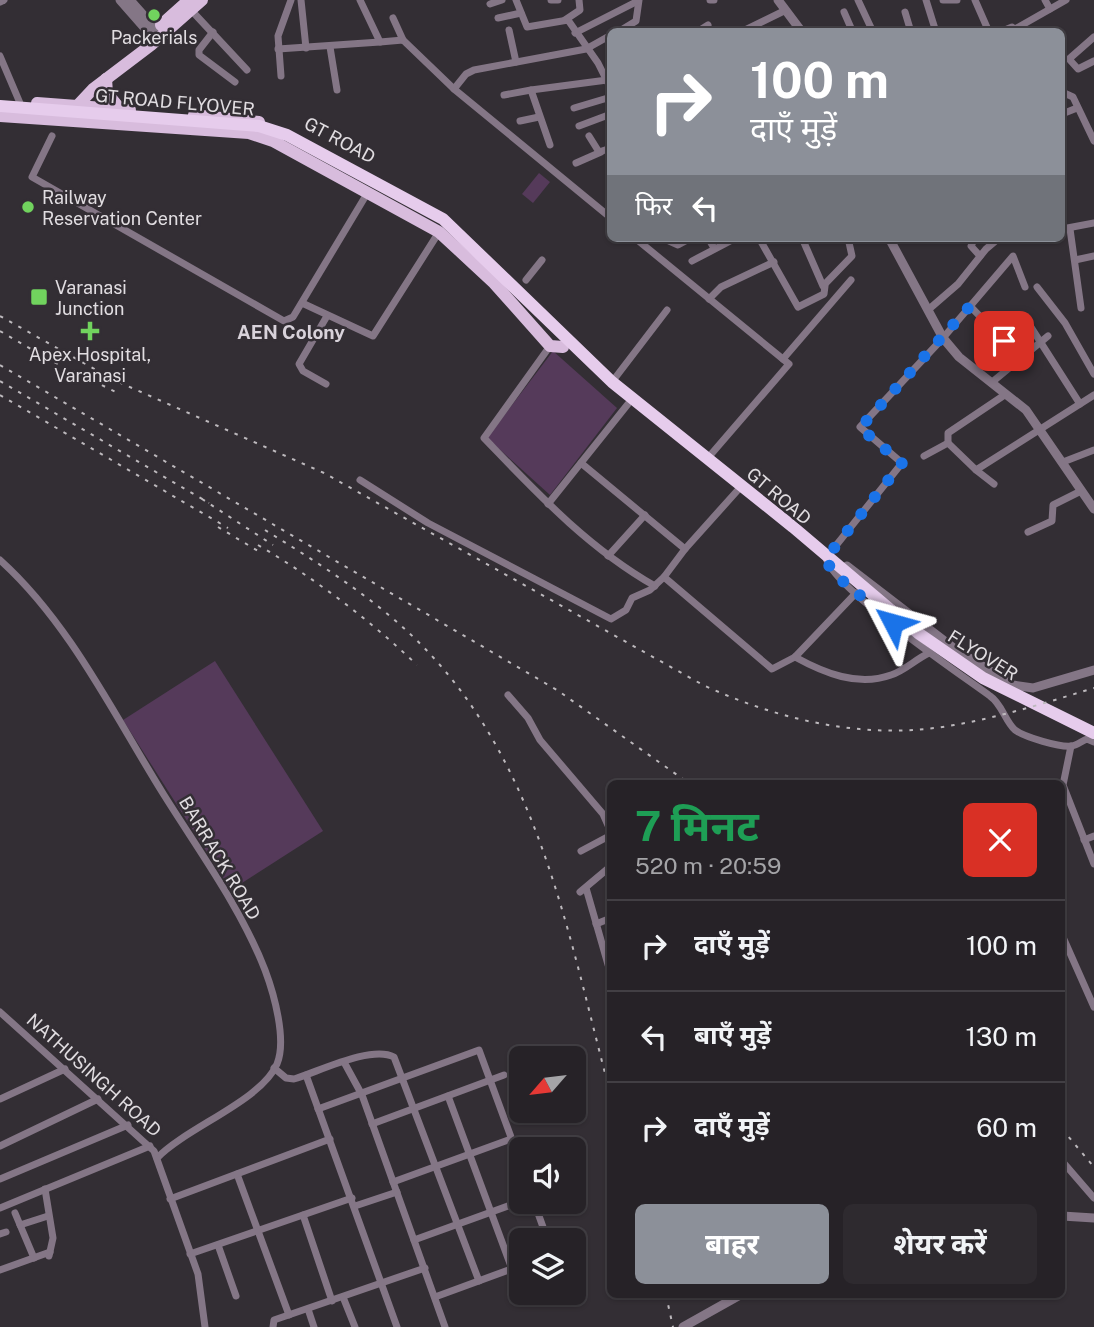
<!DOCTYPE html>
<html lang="hi">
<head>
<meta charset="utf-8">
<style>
	body { margin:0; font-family:"Public Sans","Noto Sans Devanagari",sans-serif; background:#2e2a2f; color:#f1f3f6; height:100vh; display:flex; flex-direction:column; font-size:26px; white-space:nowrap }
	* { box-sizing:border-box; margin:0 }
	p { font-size:23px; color:#a4a4a7 }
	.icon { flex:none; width:38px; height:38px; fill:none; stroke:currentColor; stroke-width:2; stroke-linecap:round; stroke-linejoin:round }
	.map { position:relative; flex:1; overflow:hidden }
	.side { position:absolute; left:607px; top:780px; width:458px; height:518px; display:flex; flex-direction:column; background:#262227; border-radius:10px; box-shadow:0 2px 5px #0004,0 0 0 2px #423f44 }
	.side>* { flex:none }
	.top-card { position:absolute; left:607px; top:28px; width:458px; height:214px; border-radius:10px; box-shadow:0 2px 5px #0004,0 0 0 2px #423f44; background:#8c9099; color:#fff; overflow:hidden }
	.needle { width:46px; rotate:242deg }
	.tools { position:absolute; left:509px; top:1046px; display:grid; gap:14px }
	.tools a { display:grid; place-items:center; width:77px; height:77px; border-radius:10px; background:#262227; box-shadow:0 2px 5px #0004,0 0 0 2px #423f44; font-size:35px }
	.pin { position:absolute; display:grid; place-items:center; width:60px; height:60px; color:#fff; margin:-30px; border-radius:14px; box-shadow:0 4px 10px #0006 }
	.me { position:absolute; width:77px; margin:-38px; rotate:309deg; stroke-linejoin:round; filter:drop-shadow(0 0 5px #0008) }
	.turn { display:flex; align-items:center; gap:24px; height:147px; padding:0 28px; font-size:32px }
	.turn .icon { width:91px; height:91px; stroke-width:2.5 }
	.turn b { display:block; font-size:49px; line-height:60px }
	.then { display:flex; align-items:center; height:66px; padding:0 28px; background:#0003; gap:14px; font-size:26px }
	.round { display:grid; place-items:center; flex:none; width:74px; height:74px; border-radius:10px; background:#2e2a2f }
	.summary { display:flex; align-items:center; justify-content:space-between; height:119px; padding:0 28px }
	h1 { font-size:42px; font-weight:700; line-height:52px; color:#1e9e55 }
	.cta { display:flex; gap:14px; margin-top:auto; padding:14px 28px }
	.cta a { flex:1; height:80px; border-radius:10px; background:#8c9099; color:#fff; font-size:28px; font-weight:700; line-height:80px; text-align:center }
	.cta a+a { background:#2e2a2f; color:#f1f3f6 }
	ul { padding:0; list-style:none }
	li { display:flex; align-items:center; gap:21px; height:91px; padding:0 28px; border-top:2px solid #423f44 }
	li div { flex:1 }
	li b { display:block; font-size:26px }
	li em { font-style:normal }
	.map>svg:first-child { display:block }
</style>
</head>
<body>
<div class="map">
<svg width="1094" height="1327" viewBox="0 0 1094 1327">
	<rect width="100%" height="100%" fill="#332e34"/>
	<g fill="#553a5a">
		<path d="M539,173L550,182L533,203L522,194Z"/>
		<path d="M553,351L617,408L550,495L487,438Z"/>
		<path d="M215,661L323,831L231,890L123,720Z"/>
	</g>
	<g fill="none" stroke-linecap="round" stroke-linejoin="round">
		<g stroke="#847686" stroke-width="7">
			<path d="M301,0L306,48"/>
			<path d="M360,0L380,42L403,40L454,89L611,218"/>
			<path d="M516,0L527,27L568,20L598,63L611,89"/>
			<path d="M551,0H558"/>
			<path d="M710,0H714"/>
			<path d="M858,0L873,32"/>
			<path d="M926,0L936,32"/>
			<path d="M943,0H957"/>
			<path d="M975,0L989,32"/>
			<path d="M1045,0L1050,9"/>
			<path d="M0,2L4,0"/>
			<path d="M490,4L502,0"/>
			<path d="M191,10L247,70"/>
			<path d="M844,12L851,28L847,32"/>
			<path d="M905,12L911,32"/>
			<path d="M393,18L403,40"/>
			<path d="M498,18L521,13"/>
			<path d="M565,20L580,10L579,0"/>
			<path d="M1015,29L1066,0"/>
			<path d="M509,30L516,62"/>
			<path d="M213,32L199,50V55L235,82"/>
			<path d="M618,32L636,21L639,0"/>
			<path d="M697,32L708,25"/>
			<path d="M741,32L786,10"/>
			<path d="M946,32L947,30"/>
			<path d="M1000,32L1012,27L1016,31"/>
			<path d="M575,33L638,1"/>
			<path d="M1094,37L1069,59L1078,69L1094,61"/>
			<path d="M330,47L337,90"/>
			<path d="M278,49L380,42"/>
			<path d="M0,56L20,103"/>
			<path d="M281,76L278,36L291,0"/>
			<path d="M454,89L466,74L474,70L586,49L611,35"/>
			<path d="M1062,92L1073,97L1094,141"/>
			<path d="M504,95L531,90"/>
			<path d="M574,108L611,97"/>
			<path d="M1062,114L1077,108"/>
			<path d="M520,121L539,117"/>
			<path d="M579,126L611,114"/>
			<path d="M52,136L32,177L284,321L293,317L368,192"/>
			<path d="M589,136L599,152L611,148"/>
			<path d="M550,145L531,90L607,80"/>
			<path d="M576,163L601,152"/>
			<path d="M1062,229L1094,223"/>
			<path d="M1070,229L1081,308"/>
			<path d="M635,238L789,364L707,459"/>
			<path d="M708,238L714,248"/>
			<path d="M759,238L798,307L824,294L825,286"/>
			<path d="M802,238L823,286L852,256L848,238"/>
			<path d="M975,238L971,246L980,256"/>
			<path d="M669,241L678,245L691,238"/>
			<path d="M1075,260L1094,256"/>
			<path d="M692,261L736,238"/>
			<path d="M526,280L542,260"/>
			<path d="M1025,287L1013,256L943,338L860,427L902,463L826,558C833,588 960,674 990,696C1002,704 1005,721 1015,730C1024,737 1061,748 1072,746C1077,745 1082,741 1087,739L1094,742"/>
			<path d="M1037,287L1065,323L1094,374"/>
			<path d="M709,299L721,287L774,262"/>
			<path d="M302,303L373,336L439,232"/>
			<path d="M970,306L1021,359"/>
			<path d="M928,310L958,284L986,249L999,238"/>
			<path d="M1027,321L1080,404"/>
			<path d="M550,346L484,438C537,493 588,548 655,586"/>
			<path d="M783,359L851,280"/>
			<path d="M612,382L667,310"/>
			<path d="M991,383L1048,336"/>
			<path d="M326,384L303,371L299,364L327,316"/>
			<path d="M948,443V433L1006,394"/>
			<path d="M924,456L948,443L976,470L1094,395"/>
			<path d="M1063,462L1094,450"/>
			<path d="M581,463L685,549"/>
			<path d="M976,470L994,484"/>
			<path d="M360,480L428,523L611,619L626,610L632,598L650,590L664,577"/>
			<path d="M737,491L685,549L664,577L772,669L795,657L856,593"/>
			<path d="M548,504L628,404"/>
			<path d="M1028,532L1052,521L1053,505L1081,491"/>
			<path d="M608,556L645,515"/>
			<path d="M0,560C70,623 114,715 164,795C199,851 241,908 265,970C274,994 287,1040 277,1064C261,1101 187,1127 157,1158"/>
			<path d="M795,657C824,673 858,687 891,675C904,671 916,659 929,653"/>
			<path d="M508,695L528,718L540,740L603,814L611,832"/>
			<path d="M1071,746L1063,785L1094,864"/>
			<path d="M1084,840L1094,836"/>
			<path d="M581,851L611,835"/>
			<path d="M586,888L611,975"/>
			<path d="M580,892L611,866"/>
			<path d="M596,924L611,918"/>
			<path d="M1062,935L1094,1007"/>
			<path d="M0,1012L154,1151L198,1274L205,1327"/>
			<path d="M344,1062L362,1095L445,1327"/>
			<path d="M274,1068L286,1078L294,1079C318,1072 371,1045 394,1057L479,1281"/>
			<path d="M306,1075L397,1327"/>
			<path d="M448,1096L512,1269"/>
			<path d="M0,1099L65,1069"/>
			<path d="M318,1109L479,1050L522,1167"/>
			<path d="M372,1124L504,1075"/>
			<path d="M0,1146L98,1099"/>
			<path d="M1062,1161L1094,1198"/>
			<path d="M237,1174L289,1315"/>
			<path d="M0,1179L128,1125"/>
			<path d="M393,1182L511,1139"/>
			<path d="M45,1189L53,1238L49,1256"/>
			<path d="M170,1199L330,1139"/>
			<path d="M534,1202L548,1241"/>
			<path d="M355,1206L397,1192"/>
			<path d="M0,1208L150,1146"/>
			<path d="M15,1213L34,1258"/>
			<path d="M303,1215L332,1301"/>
			<path d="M20,1225L48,1216"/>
			<path d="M0,1234L6,1232"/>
			<path d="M414,1240L522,1201"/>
			<path d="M218,1245L236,1296"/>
			<path d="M190,1254L352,1198"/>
			<path d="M0,1270L50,1252"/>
			<path d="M343,1297L355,1327"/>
			<path d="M435,1297L522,1265"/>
			<path d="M308,1309L314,1327"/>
			<path d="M273,1327L274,1320L425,1268"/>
		</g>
		<g stroke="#847686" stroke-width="9">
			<path d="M120,0L156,41"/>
			<path d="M130,0L162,36"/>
			<path d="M778,0L802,32"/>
			<path d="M889,238L943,338L959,357L1026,410L1094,509"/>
			<path d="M847,566L955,649L1013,685L1033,688L1094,670"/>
			<path d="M1062,1216L1094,1218"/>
			<path d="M683,1327L740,1295"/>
		</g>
		<g stroke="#d8bcdd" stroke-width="12">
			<path d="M161,25L189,0"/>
			<path d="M106,79L107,93L120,109"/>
			<path d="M37,103L130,110"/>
			<path d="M78,105L93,89L151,45L202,0"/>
			<path d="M194,115L259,122"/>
			<path d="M0,116L249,133L273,141L439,232L493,282L550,346L563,347"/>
		</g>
		<path stroke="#e6ccec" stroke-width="12" d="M0,106L259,126L287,135L443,219L612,382L793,527L918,633L983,678L1094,733"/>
		<g stroke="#bdb9bd" stroke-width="2" stroke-dasharray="3.5 7" stroke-linecap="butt">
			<path d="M0,316L114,380L324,473L703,685C781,721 868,741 954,725C1001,717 1048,702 1094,688"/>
			<path d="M0,331L50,360L120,394"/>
			<path d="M0,365L557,690L690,784"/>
			<path d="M0,381L209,503"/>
			<path d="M0,395L228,528"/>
			<path d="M202,499L273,545"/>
			<path d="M218,527L263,554"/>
			<path d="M265,530C323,566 384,604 430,654C542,774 570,943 611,1096"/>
			<path d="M258,545C314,578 370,620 417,665"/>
			<path d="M1062,1129L1094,1167"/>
			<path d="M666,1295L673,1327"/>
		</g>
	</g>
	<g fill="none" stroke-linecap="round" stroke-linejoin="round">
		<path stroke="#1a73e8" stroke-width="12" stroke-dasharray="0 21.6" d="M893,623L832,572L826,558L902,463L860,428L970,306L1004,341"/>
	</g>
	<g fill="#71d35e" stroke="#332e34" stroke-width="2.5">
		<circle cx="154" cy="15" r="7"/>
		<circle cx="28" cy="207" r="7"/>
		<rect x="30" y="288" width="18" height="18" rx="3.5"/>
		<path d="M86.5 320.5h7v7h7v7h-7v7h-7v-7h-7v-7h7z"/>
	</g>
	<g text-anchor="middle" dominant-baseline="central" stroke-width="5" stroke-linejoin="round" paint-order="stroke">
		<g font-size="18" fill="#e1dde1" stroke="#332e34">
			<text x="154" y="37">Packerials</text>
			<text x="42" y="197" text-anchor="start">Railway<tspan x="42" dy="21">Reservation Center</tspan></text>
			<text x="55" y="287" text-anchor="start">Varanasi<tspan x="55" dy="21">Junction</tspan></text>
			<text x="90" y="354">Apex Hospital,<tspan x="90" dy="21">Varanasi</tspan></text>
		</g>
		<g font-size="18" fill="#e1dde1" stroke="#332e34">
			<text transform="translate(175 102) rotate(5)">GT ROAD FLYOVER</text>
			<text transform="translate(340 140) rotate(28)">GT ROAD</text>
			<text transform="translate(779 496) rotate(40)">GT ROAD</text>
			<text transform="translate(983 655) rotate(32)">FLYOVER</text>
			<text transform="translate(220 858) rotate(59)">BARRACK ROAD</text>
			<text transform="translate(94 1075) rotate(42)">NATHUSINGH ROAD</text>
		</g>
		<g font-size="19" font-weight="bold" fill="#d8d2da" stroke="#332e34">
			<text x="291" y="332">AEN Colony</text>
		</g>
	</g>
</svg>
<div class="tools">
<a><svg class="needle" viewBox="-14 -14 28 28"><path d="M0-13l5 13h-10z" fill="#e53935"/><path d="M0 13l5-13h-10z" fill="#a4a4a7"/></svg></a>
<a><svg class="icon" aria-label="sound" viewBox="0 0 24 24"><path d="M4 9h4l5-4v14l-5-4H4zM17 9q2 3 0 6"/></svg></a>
<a><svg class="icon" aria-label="layers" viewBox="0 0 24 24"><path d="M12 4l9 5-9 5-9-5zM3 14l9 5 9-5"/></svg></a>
</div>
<div class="pin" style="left:1004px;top:341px;background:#d93025"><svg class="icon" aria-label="arrive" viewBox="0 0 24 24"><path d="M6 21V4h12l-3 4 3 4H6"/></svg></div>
<svg class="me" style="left:893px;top:623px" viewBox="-20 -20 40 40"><path d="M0-17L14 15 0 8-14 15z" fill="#1a73e8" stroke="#fff" stroke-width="4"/></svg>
<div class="top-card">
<div class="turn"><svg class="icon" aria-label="right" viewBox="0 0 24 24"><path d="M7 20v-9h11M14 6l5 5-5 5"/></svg><div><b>100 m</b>दाएँ मुड़ें</div></div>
<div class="then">फिर<svg class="icon" aria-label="left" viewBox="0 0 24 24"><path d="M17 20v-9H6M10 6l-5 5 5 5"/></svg></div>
</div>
<section class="side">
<div class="summary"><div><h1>7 मिनट</h1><p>520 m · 20:59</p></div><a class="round" style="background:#d93025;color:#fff"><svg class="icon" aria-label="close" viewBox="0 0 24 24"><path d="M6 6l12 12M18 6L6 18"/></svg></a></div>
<ul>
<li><svg class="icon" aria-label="right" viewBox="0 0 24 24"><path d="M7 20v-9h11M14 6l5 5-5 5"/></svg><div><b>दाएँ मुड़ें</b></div><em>100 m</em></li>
<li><svg class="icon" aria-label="left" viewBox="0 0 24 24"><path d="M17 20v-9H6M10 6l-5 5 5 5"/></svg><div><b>बाएँ मुड़ें</b></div><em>130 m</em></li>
<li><svg class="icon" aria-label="right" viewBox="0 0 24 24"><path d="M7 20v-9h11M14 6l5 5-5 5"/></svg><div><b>दाएँ मुड़ें</b></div><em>60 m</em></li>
</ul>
<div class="cta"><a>बाहर</a><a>शेयर करें</a></div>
</section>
</div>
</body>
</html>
